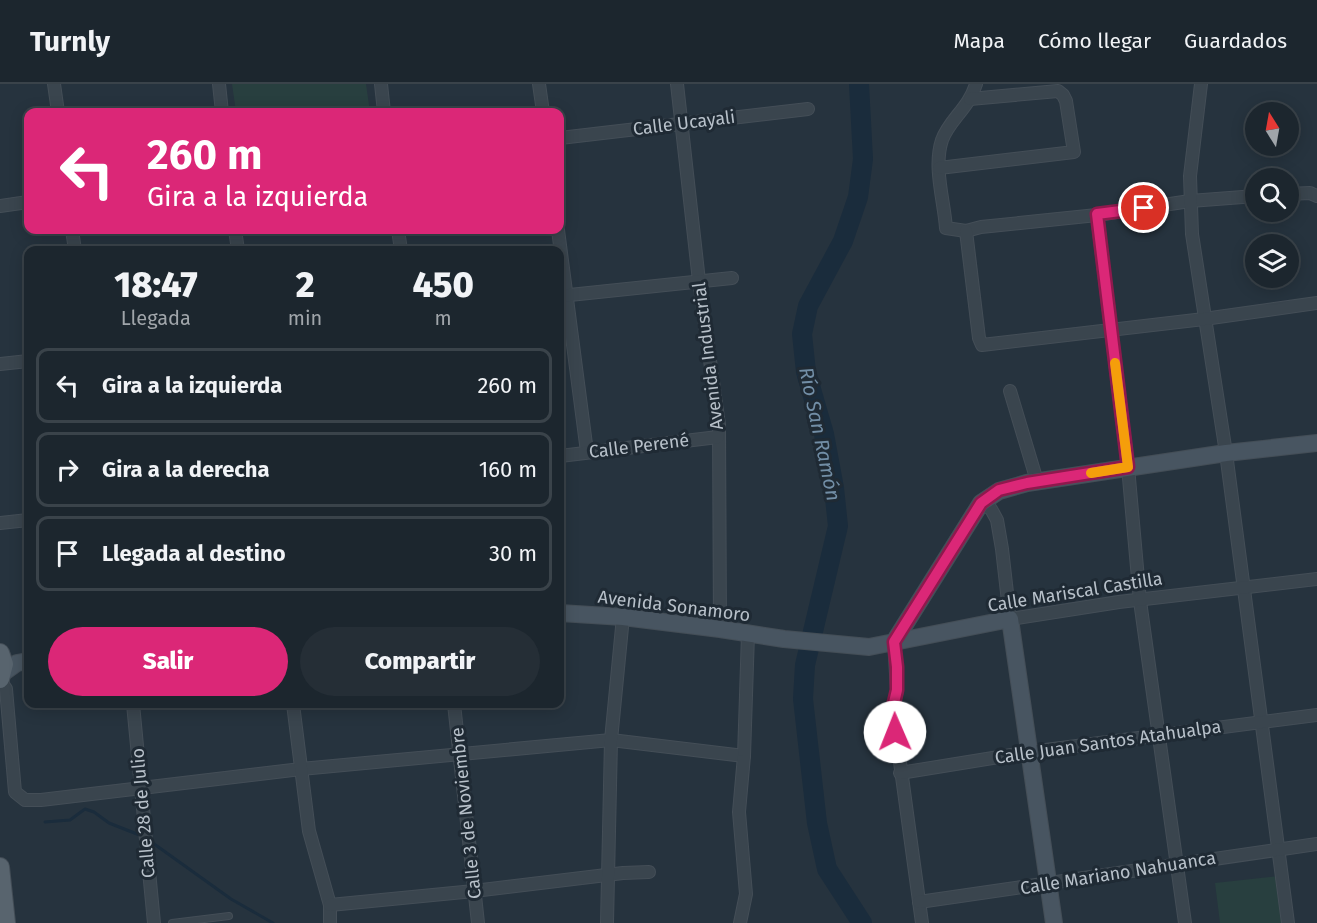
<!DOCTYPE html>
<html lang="es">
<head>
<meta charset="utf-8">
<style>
	body { margin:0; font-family:"Fira Sans",sans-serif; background:#252e36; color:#f1f3f6; height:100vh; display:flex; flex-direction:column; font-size:22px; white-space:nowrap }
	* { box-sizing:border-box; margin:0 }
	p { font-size:20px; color:#a0a5aa }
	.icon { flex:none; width:33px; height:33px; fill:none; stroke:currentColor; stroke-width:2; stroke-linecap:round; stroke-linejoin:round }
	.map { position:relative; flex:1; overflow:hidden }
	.panel { position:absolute; left:24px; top:162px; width:540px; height:462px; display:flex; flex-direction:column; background:#1c262e; border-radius:12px; box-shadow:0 3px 15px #0003,0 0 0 2px #3a434a }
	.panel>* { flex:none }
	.top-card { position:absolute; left:24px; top:24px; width:540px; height:126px; border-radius:12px; box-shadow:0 3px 15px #0003,0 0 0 2px #3a434a; background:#db2777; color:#fff; overflow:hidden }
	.needle { width:39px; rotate:349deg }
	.buttons { position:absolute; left:1245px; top:18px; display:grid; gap:12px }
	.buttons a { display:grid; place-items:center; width:54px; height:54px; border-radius:50%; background:#1c262e; box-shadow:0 3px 15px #0003,0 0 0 2px #3a434a; font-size:30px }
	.pin { position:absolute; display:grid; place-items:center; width:51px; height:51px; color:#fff; margin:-26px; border:3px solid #fff; border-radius:50%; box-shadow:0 2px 6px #0007 }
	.me { position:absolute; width:66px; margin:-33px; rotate:359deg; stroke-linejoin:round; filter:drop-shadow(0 0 4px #0008) }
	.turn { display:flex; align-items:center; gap:21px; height:126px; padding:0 24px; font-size:27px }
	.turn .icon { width:78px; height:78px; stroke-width:2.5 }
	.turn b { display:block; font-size:42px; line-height:51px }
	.eta { display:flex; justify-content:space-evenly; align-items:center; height:102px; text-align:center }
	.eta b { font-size:36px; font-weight:800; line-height:42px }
	.cta { display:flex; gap:12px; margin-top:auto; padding:12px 24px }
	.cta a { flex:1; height:69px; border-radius:36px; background:#db2777; color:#fff; font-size:24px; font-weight:800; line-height:69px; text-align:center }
	.cta a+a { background:#252e36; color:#f1f3f6 }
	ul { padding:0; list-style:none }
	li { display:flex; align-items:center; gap:18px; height:75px; margin:0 12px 9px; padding:0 12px; border:3px solid #3a434a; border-radius:12px }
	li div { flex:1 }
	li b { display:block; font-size:22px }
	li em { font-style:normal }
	header { display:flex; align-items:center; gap:36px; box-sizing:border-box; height:84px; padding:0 30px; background:#1c262e; border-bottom:2px solid #3a434a }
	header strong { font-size:28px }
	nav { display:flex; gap:33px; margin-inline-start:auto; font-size:21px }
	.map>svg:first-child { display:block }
</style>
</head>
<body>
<header>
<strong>Turnly</strong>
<nav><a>Mapa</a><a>Cómo llegar</a><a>Guardados</a></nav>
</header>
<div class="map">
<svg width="1317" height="839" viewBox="0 0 1317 839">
	<rect width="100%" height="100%" fill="#26333e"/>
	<g fill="#283f3f">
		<path d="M232,0H366L370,28H236Z"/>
		<path d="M1278,792L1283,839H1220L1215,799Z"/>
	</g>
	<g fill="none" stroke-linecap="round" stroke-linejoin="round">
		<g stroke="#1a2c3c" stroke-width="3">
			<path d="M45,738L70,736L85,725L94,728L109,739L142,752"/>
			<path d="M150,757L231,815L273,839"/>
		</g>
		<path stroke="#1a2c3c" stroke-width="20" d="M859,0L863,75L858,113L843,157L808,222L802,250L806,288L824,350L834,404L838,442L805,581L803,615L817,739L827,785L862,839"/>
		<g stroke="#444e57" stroke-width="8">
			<path id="lane" d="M172,839L229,832"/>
		</g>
		<g stroke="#444e57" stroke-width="14">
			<g id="street">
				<path d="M54,0L58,28"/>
				<path d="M219,0L222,28"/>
				<path d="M381,0L384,28"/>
				<path d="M539,0L543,28"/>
				<path d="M677,0L699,197L719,341L720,545"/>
				<path d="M976,0C969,24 949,36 942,56C933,83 944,116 946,144L966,147L981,143L1097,131L1190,117L1256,112"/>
				<path d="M1201,0L1190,92L1192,150L1226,369L1288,839"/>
				<path d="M560,54L808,25"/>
				<path d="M939,84L1074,68L1066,17L1063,11L1058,7L970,15"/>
				<path d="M1288,110L1310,109L1317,112"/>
				<path d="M0,122L28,118"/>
				<path d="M1097,131L1128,383L1140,517L1185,839"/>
				<path d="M72,146L75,166"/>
				<path d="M235,146L238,166"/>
				<path d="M398,146L401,166"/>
				<path d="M558,146L587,368"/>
				<path d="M966,147L979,254L982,261L1204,235L1317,219"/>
				<path d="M560,212L732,194"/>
				<path d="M0,280L28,277"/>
				<path d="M1010,307L1037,397"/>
				<path d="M560,372L718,353"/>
				<path d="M981,419L991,425L997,436L1002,465L1010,535L1119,518L1317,495"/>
				<path d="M0,439L28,436"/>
				<path d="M894,558L897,606L893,627L922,839"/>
				<path d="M0,596L6,605L15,708L25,716H41L301,685L611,656L744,672"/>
				<path d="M133,620L154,839"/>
				<path d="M293,620L309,747L330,821V839"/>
				<path d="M454,620L478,839"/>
				<path d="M900,689L1030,668L1317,631"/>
				<path d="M919,818L1317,760"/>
				<path d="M330,821L474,807L623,789L649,788"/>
				<path d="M607,839L611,656L623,533"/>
				<path d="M740,839L746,810L739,728L744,672L748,550"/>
			</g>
		</g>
		<g stroke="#444e57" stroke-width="18">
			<g id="secondary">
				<path d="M560,529L623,533L720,545L784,555L869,563L1010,535L1054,839"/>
				<path d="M894,558L981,419L999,407L1027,399L1226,369L1317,359"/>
				<path d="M3,589L17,579L28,577"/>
			</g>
		</g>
		<g stroke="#444e57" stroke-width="20">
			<g id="primary">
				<path d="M0,569L4,580L0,595"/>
				<path d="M0,783L6,839"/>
			</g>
		</g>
		<use href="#lane" stroke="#3a454e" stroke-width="6"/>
		<use href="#street" stroke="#3a454e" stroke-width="12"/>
		<use href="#secondary" stroke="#485561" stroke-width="16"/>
		<use href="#primary" stroke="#58646e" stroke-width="18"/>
	</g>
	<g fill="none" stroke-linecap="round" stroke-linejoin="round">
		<g stroke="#8e194d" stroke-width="15">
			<path id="route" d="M895,648L892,627L897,606V583L894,558L981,419L999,406L1027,399L1128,383L1097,130L1144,124"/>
		</g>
		<use href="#route" stroke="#db2777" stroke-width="10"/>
		<path stroke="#f59e0b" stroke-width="10" d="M1091,389L1128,383L1115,279"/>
	</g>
	<g text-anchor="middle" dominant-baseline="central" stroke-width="6" stroke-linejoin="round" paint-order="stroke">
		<g font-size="18" fill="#b7c0c9" stroke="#1f2a34">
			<text transform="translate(684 39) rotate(-7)">Calle Ucayali</text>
			<text transform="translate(708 272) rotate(-97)">Avenida Industrial</text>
			<text transform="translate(639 362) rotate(-7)">Calle Perené</text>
			<text transform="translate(1075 508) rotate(-9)">Calle Mariscal Castilla</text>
			<text transform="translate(674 522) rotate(7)">Avenida Sonamoro</text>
			<text transform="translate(1108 658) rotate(-8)">Calle Juan Santos Atahualpa</text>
			<text transform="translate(143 729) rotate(-95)">Calle 28 de Julio</text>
			<text transform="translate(466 729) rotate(-96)">Calle 3 de Noviembre</text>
			<text transform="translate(1118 789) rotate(-9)">Calle Mariano Nahuanca</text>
		</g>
		<g font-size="20" font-style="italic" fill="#728ea6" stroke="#1f2a34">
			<text transform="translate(820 350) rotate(78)">Río San Ramón</text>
		</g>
	</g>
</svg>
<div class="buttons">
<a><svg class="needle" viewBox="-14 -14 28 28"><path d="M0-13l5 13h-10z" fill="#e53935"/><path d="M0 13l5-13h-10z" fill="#a0a5aa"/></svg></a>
<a><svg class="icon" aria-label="search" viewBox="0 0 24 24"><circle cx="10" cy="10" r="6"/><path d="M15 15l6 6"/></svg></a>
<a><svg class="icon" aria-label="layers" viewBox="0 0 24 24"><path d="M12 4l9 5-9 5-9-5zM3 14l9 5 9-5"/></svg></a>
</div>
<div class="pin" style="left:1144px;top:124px;background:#d93025"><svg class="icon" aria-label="arrive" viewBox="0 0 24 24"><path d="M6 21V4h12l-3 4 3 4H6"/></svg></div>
<svg class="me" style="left:895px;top:648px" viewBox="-20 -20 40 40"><circle r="19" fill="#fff"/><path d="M0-13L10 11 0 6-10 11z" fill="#db2777"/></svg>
<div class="top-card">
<div class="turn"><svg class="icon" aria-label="left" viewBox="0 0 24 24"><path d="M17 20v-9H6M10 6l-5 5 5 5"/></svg><div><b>260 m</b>Gira a la izquierda</div></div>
</div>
<section class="panel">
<div class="eta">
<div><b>18:47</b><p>Llegada</p></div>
<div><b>2</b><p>min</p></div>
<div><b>450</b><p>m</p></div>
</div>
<ul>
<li><svg class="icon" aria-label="left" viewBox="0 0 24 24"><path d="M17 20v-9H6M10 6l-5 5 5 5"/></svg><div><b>Gira a la izquierda</b></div><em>260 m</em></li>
<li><svg class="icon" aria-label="right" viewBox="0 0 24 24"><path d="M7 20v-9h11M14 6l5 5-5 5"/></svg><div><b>Gira a la derecha</b></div><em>160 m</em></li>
<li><svg class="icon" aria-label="arrive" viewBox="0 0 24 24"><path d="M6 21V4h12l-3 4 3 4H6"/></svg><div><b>Llegada al destino</b></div><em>30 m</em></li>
</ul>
<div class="cta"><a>Salir</a><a>Compartir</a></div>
</section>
</div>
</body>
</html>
